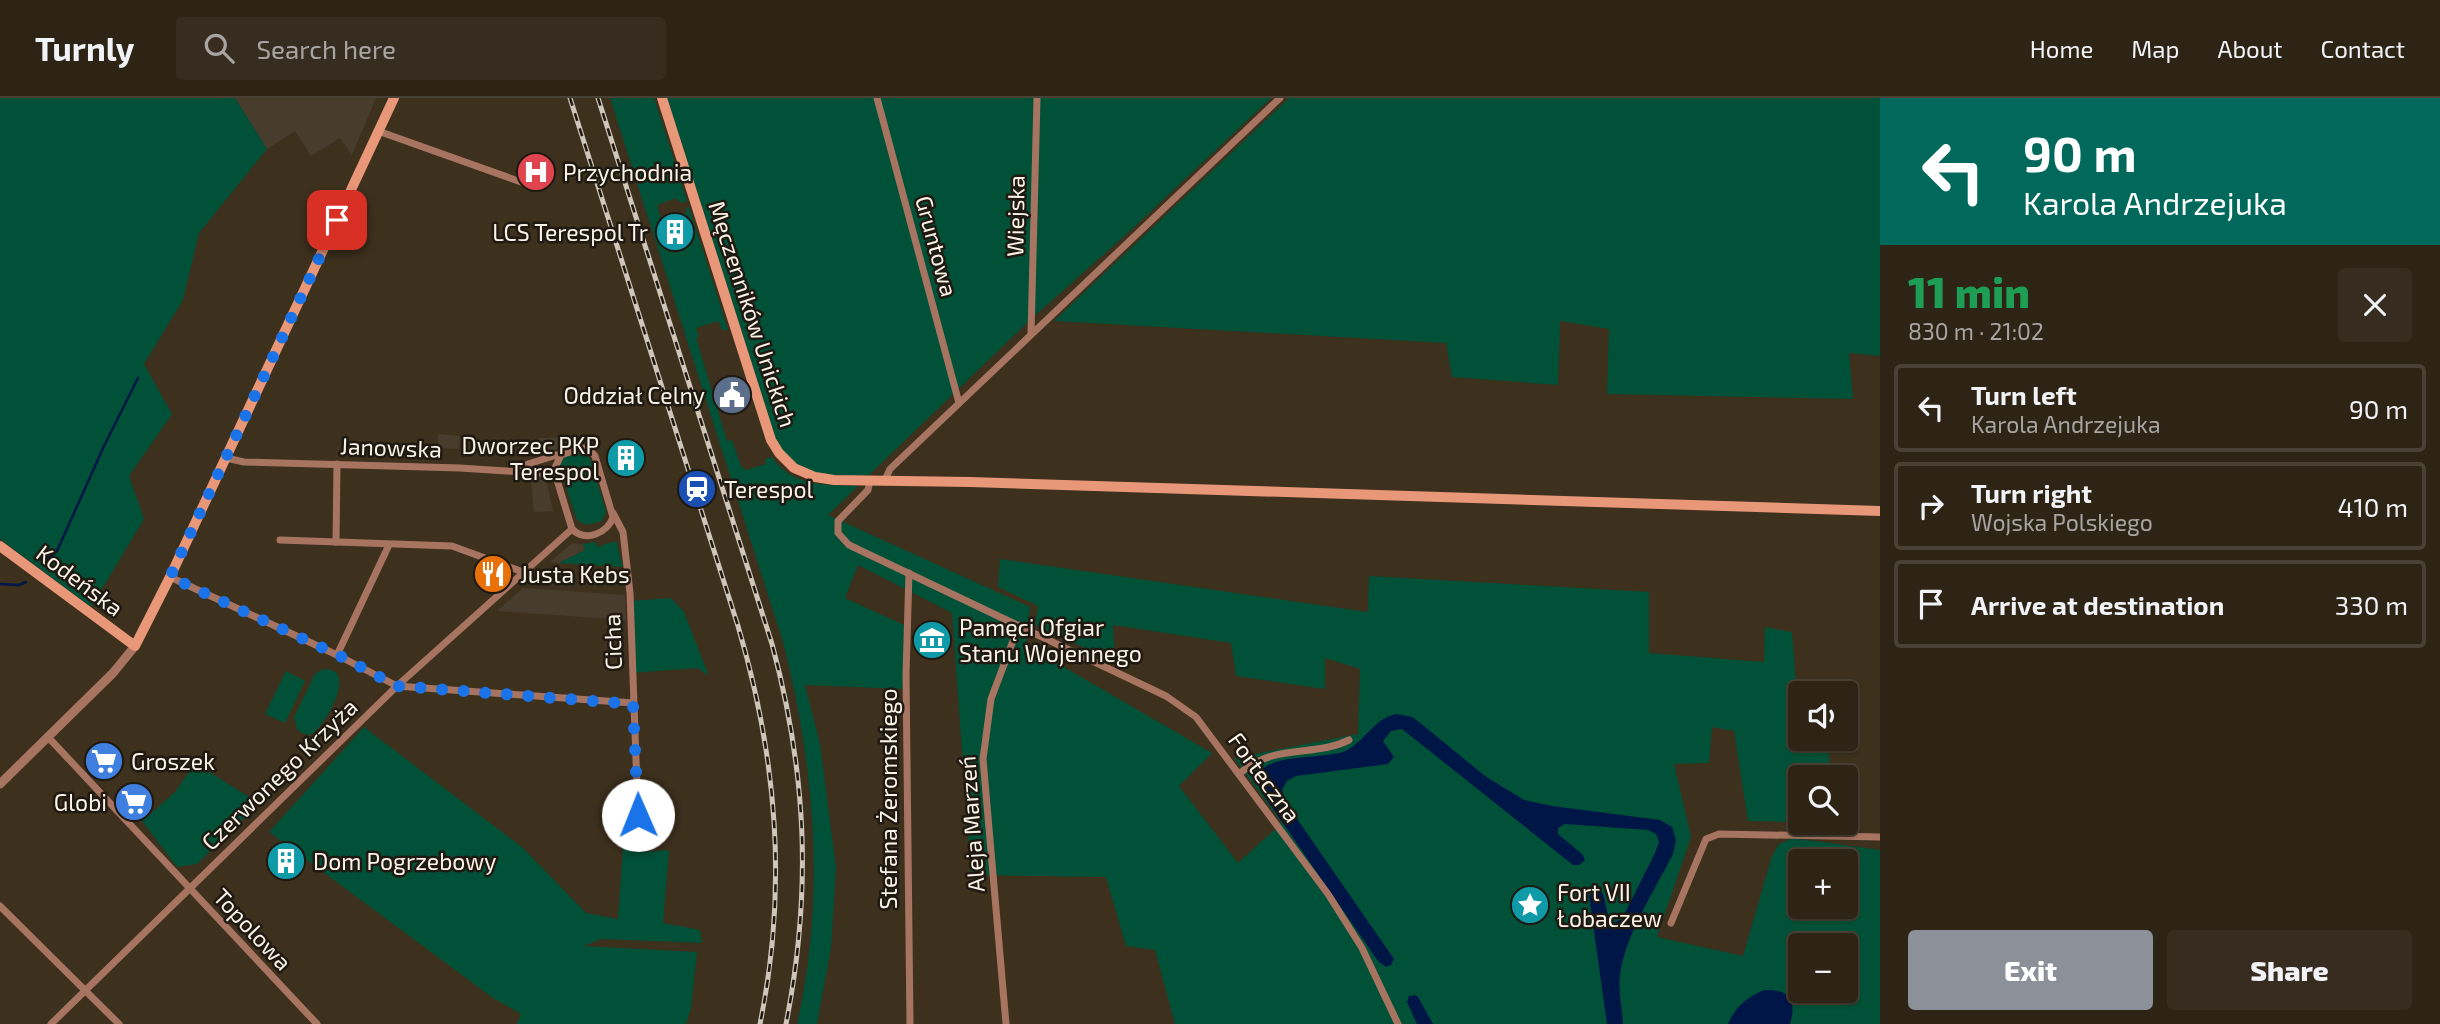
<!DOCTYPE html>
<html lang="en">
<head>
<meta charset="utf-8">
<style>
	body { margin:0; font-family:"Exo 2",sans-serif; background:#362c1f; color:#f1f3f6; height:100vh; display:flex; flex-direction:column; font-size:26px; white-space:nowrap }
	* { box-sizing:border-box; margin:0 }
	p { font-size:23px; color:#a7a4a1 }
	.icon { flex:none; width:38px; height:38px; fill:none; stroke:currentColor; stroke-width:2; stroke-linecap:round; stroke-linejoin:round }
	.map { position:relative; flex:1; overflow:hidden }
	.side { display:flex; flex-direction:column; background:#2e2416; width:560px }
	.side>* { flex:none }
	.guide { background:#00695c; color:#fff; overflow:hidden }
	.buttons { position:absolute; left:1788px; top:583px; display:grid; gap:14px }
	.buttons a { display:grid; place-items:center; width:70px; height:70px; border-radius:7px; background:#2e2416; box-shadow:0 2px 5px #0004,0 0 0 2px #494135; font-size:35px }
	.pin { position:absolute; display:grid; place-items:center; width:60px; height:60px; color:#fff; margin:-30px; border-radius:14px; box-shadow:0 4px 10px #0006 }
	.me { position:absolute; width:77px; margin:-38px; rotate:359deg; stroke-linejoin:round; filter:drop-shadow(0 0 5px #0008) }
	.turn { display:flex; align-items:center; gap:24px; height:147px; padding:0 28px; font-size:32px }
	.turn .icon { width:91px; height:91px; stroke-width:2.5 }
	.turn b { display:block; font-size:49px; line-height:60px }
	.round { display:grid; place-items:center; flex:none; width:74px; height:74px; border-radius:7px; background:#362c1f }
	.headline { display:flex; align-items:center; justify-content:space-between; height:119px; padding:0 28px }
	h1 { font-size:42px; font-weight:800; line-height:52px; color:#1e9e55 }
	.cta { display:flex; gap:14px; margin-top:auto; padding:14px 28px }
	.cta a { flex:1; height:80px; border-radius:7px; background:#8c9099; color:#fff; font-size:28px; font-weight:800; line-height:80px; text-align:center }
	.cta a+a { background:#362c1f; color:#f1f3f6 }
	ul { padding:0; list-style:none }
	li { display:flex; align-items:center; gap:21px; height:88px; margin:0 14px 10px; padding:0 14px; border:4px solid #494135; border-radius:7px }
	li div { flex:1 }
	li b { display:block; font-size:26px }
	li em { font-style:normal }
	header { display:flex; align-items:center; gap:42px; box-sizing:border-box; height:98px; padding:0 35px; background:#2e2416; border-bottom:2px solid #494135 }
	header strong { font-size:33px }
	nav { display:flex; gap:38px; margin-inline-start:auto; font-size:24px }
	.search { width:490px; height:63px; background:#362c1f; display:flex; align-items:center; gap:18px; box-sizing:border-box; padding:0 24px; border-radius:7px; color:#a7a4a1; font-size:26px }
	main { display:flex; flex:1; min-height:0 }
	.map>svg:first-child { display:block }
</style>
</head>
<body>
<header>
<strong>Turnly</strong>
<div class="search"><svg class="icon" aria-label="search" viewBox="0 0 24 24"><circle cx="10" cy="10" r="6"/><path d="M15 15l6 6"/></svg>Search here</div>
<nav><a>Home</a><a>Map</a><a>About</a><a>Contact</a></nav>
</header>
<main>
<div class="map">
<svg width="1880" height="926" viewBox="0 0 1880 926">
	<rect width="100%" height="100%" fill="#3d301d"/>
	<g fill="#483c2d">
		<path d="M235,0H376L352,57L340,40L311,58L295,33L267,51Z"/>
		<path d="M438,336L460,338L459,351L438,350Z"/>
		<path d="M539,340H575L576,345L544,355Z"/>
		<path d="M531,382H546L553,413L534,414Z"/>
		<path d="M572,445L583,446L585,452L559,465L550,464Z"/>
		<path d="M523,490L625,497L626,522L497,513Z"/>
	</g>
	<g fill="#005137" fill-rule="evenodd">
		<path d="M0,0H235L267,51L199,135L183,202L144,266L172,316L129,378L144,421L91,509L0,441Z"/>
		<path d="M610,0H654L687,103L681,105L676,100L657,107L661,121L668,120L669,123L664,124L672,149L691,143L682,116L687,114L686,110L689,109L728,232H722L718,223L696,230L699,239L696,240L727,343L732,342L741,368L746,372L766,366L765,361L772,359C792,389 825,387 858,388L828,417L1030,509L1026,547L1212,655L1179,688L1238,765L1282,725L1234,660L1358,636L1360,571L1325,560V591L1236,578L1231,545L1113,527L1115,564L1035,527L1038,508L998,489L1000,461L1368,514L1369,478L1649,494V555L1764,564L1765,529L1792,534L1797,598L1801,599V640L1829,641V679H1801V724L1829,725L1748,723L1734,633L1712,629L1709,665L1674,666L1691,739L1657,839L1743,858L1772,758L1778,747L1792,740L1880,752V926H1175L1155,852L1126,848L1106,779L971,777L952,515L858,467L845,500L904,527L903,591L805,587L820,646L836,770L831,850L817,926H797C826,799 815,670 783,544ZM1801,763H1846V808H1801ZM1801,847H1846V892H1801Z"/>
		<path d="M667,0H1271L1131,132L1030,222L869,377C842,378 807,381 787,358C782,353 779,345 775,339Z"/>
		<path d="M1289,0H1880V258L1849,255L1853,301L1607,296L1609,231L1560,223L1558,287L1452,279L1446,245L1054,223Z"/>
		<path d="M581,354L590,360L606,413L602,423C591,426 585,430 576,420L560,370L562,362L567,358Z"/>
		<path d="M616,443L623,469L559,465L585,452L583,446L596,444L597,449Z"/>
		<path d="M671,500L684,514L709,578L697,570L632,575L630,503Z"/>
		<path d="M323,571C362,570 320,633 312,636C306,638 301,635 297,631L294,619L315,576Z"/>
		<path d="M286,573L305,583L285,625L265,616Z"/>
		<path d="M364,629L523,750L586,815L618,821L623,750L641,754L669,752L663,825L700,832L702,845L602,841L583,848L697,854L691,910L686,926H517L521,916L493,900L269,734Z"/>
		<path d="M195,665L259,705L197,766L177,769L142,723L175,694Z"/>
	</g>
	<g fill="#001647">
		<path d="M1397,616L1412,619L1419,624L1485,678L1524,702L1552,708L1660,722L1672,729L1676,742L1673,756C1655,792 1625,837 1620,877C1618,893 1622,910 1623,926H1607L1589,798L1593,793L1599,792L1603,796L1609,821L1615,824L1622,821L1655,755L1659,744L1656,736L1648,732L1565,726L1558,730V736L1583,757L1585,762L1579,767H1573L1402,631L1391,633L1383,643L1394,659L1388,666L1296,678L1287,683L1282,692L1286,705L1394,861L1391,867L1386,869L1378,863L1262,695C1238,653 1321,662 1343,654C1365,645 1373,620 1397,616Z"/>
		<path d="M1764,892C1790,891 1797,902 1790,926H1728C1735,909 1747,899 1764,892Z"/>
		<path d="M1416,897L1418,899L1433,926H1417L1407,904L1409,898Z"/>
	</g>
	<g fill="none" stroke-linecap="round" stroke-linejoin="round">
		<g stroke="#001647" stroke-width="2.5">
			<path d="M44,464L57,453L104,348L138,280"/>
			<path d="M0,486L19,487L26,484"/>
		</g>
		<g stroke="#a77461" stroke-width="7">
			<path d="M877,0L959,305"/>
			<path d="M378,33L521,84"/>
			<path d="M1031,236L1037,0"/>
			<path d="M582,350L589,351L595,358L613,419C608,435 585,445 572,431L554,372L561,357Z"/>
			<path d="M226,360L244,364L460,370L555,376"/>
			<path d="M520,373L528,366L560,356"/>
			<path d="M870,382L868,392L838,423V435L849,447L1166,598L1196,619L1328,796L1362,850L1398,926"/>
			<path d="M885,382L890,371L1280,0"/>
			<path d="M613,415L623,434L630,495L638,717"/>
			<path d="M280,442L452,448L523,474"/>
			<path d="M336,444L337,366"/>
			<path d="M909,475L906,576L910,926"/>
			<path d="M170,479L337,557L397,588L633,605"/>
			<path d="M337,557L389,447"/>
			<path d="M48,639L317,926"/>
			<path d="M1239,676C1276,644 1313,660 1349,642"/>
			<path d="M0,808L119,926"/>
			<path d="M1671,825L1706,741L1719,736L1880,739"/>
			<path d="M51,926L397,588L572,431"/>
			<path d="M1006,926L983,661L991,601L1019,527"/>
		</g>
		<path stroke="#a77461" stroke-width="9" d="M0,686L113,575L135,548"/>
		<g stroke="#e99779" stroke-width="10">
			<path d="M662,0L771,342L779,355L794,370L815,379L834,382L970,384L1880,413"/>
			<path d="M0,448L135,548L170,479L394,0"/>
		</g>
		<g stroke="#cfc6b9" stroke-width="5">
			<g id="rail">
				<path d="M570,0L738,528C777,660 788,790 760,926"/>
				<path d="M598,0L772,546C807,676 812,794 786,926"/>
			</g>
		</g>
		<use href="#rail" stroke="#1f1911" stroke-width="2.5" stroke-dasharray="8" stroke-linecap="butt"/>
	</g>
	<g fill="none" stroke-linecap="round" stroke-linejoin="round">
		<path stroke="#1a73e8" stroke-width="12" stroke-dasharray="0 21.6" d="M337,122L170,479L338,557L397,588L633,606L638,717"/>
	</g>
	<defs>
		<g id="hospital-disc" transform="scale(2.0125)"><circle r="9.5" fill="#e0444e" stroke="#1f1911"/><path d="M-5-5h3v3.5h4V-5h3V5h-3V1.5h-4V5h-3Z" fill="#fff"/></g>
		<g id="building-disc" transform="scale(2.0125)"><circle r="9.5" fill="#0f9aa8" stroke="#1f1911"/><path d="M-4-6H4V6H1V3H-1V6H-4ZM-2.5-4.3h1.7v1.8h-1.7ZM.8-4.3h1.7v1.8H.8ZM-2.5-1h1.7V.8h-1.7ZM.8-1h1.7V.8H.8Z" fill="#fff"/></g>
		<g id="civic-disc" transform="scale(2.0125)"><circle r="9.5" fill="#5c6f8a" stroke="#1f1911"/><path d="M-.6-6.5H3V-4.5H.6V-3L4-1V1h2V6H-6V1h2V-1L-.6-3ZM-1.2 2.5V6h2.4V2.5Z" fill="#fff"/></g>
		<g id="station-disc" transform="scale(2.0125)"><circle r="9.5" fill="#1a4fb4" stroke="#1f1911"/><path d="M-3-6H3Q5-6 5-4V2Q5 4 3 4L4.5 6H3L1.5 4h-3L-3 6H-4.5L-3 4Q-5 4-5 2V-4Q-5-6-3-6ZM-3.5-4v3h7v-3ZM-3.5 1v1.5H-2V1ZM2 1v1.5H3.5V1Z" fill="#fff"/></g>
		<g id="restaurant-disc" transform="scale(2.0125)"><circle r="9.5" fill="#e8710a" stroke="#1f1911"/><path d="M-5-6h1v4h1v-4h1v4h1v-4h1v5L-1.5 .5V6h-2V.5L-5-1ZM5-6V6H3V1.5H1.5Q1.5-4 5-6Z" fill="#fff"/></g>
		<g id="museum-disc" transform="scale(2.0125)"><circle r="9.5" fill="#0f9aa8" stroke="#1f1911"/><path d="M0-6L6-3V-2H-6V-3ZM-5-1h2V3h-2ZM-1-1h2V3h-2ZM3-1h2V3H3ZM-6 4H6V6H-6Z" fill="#fff"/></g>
		<g id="supermarket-disc" transform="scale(2.0125)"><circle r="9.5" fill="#3f7fe0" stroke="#1f1911"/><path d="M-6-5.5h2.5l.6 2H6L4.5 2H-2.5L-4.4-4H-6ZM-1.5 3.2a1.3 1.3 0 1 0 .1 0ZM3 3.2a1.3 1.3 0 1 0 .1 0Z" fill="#fff"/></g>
		<g id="sight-disc" transform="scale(2.0125)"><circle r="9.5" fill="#0f9aa8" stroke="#1f1911"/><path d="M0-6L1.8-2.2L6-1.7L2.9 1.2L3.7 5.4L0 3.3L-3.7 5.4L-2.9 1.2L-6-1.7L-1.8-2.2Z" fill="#fff"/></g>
	</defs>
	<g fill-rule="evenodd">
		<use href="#hospital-disc" x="536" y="74"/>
		<use href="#building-disc" x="675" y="134"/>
		<use href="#civic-disc" x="732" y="297"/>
		<use href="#building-disc" x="626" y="360"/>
		<use href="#station-disc" x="697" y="391"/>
		<use href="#restaurant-disc" x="493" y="476"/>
		<use href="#museum-disc" x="932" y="542"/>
		<use href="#supermarket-disc" x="104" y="663"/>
		<use href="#supermarket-disc" x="134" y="704"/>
		<use href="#building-disc" x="286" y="763"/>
		<use href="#sight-disc" x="1530" y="807"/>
	</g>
	<g text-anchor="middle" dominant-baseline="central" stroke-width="5" stroke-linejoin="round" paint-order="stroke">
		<g font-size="23" fill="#fbf3e8" stroke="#1f1911" text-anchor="start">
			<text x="563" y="74">Przychodnia</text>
			<text x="648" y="134" text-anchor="end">LCS Terespol Tr</text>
			<text x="705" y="297" text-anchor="end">Oddział Celny</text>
			<text x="599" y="347" text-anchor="end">Dworzec PKP<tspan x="599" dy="26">Terespol</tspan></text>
			<text x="724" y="391">Terespol</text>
			<text x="520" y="476">Justa Kebs</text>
			<text x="959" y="529">Pamęci Ofgiar<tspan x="959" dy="26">Stanu Wojennego</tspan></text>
			<text x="131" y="663">Groszek</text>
			<text x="107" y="704" text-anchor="end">Globi</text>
			<text x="313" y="763">Dom Pogrzebowy</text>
			<text x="1557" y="794">Fort VII<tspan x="1557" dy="26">Łobaczew</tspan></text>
		</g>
		<g font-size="23" fill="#fbf3e8" stroke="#1f1911">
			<text transform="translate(1015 118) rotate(-89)">Wiejska</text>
			<text transform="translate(937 148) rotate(75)">Gruntowa</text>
			<text transform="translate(753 216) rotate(72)">Męczenników Unickich</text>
			<text transform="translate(391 349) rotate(2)">Janowska</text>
			<text transform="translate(80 482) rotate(37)">Kodeńska</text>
			<text transform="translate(612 544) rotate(-92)">Cicha</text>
			<text transform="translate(279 676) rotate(-44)">Czerwonego Krzyża</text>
			<text transform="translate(1265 679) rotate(54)">Forteczna</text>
			<text transform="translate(888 701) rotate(-90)">Stefana Żeromskiego</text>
			<text transform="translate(971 726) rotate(-94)">Aleja Marzeń</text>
			<text transform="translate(253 831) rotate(47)">Topolowa</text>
		</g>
	</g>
</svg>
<div class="buttons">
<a><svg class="icon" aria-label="sound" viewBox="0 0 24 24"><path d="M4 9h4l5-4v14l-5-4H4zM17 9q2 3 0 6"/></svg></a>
<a><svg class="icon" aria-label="search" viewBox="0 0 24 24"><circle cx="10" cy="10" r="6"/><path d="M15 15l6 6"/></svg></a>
<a>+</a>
<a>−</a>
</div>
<div class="pin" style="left:337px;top:122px;background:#d93025"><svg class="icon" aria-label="arrive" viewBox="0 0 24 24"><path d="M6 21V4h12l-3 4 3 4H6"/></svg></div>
<svg class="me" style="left:638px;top:717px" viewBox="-20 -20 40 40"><circle r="19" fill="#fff"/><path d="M0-13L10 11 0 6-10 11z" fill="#1a73e8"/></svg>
</div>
<section class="side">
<div class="guide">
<div class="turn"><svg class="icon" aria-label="left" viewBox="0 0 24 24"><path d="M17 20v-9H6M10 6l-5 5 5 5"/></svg><div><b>90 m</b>Karola Andrzejuka</div></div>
</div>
<div class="headline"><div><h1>11 min</h1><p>830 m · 21:02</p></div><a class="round"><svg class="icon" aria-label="close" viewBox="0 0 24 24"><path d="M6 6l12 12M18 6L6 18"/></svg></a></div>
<ul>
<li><svg class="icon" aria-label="left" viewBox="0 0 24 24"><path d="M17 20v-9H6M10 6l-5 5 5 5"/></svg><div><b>Turn left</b><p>Karola Andrzejuka</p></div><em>90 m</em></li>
<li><svg class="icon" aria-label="right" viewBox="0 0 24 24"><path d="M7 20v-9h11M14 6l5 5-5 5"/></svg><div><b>Turn right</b><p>Wojska Polskiego</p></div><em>410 m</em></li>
<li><svg class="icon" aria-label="arrive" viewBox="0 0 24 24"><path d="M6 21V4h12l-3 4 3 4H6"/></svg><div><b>Arrive at destination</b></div><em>330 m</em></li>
</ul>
<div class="cta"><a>Exit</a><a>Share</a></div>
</section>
</main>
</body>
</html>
